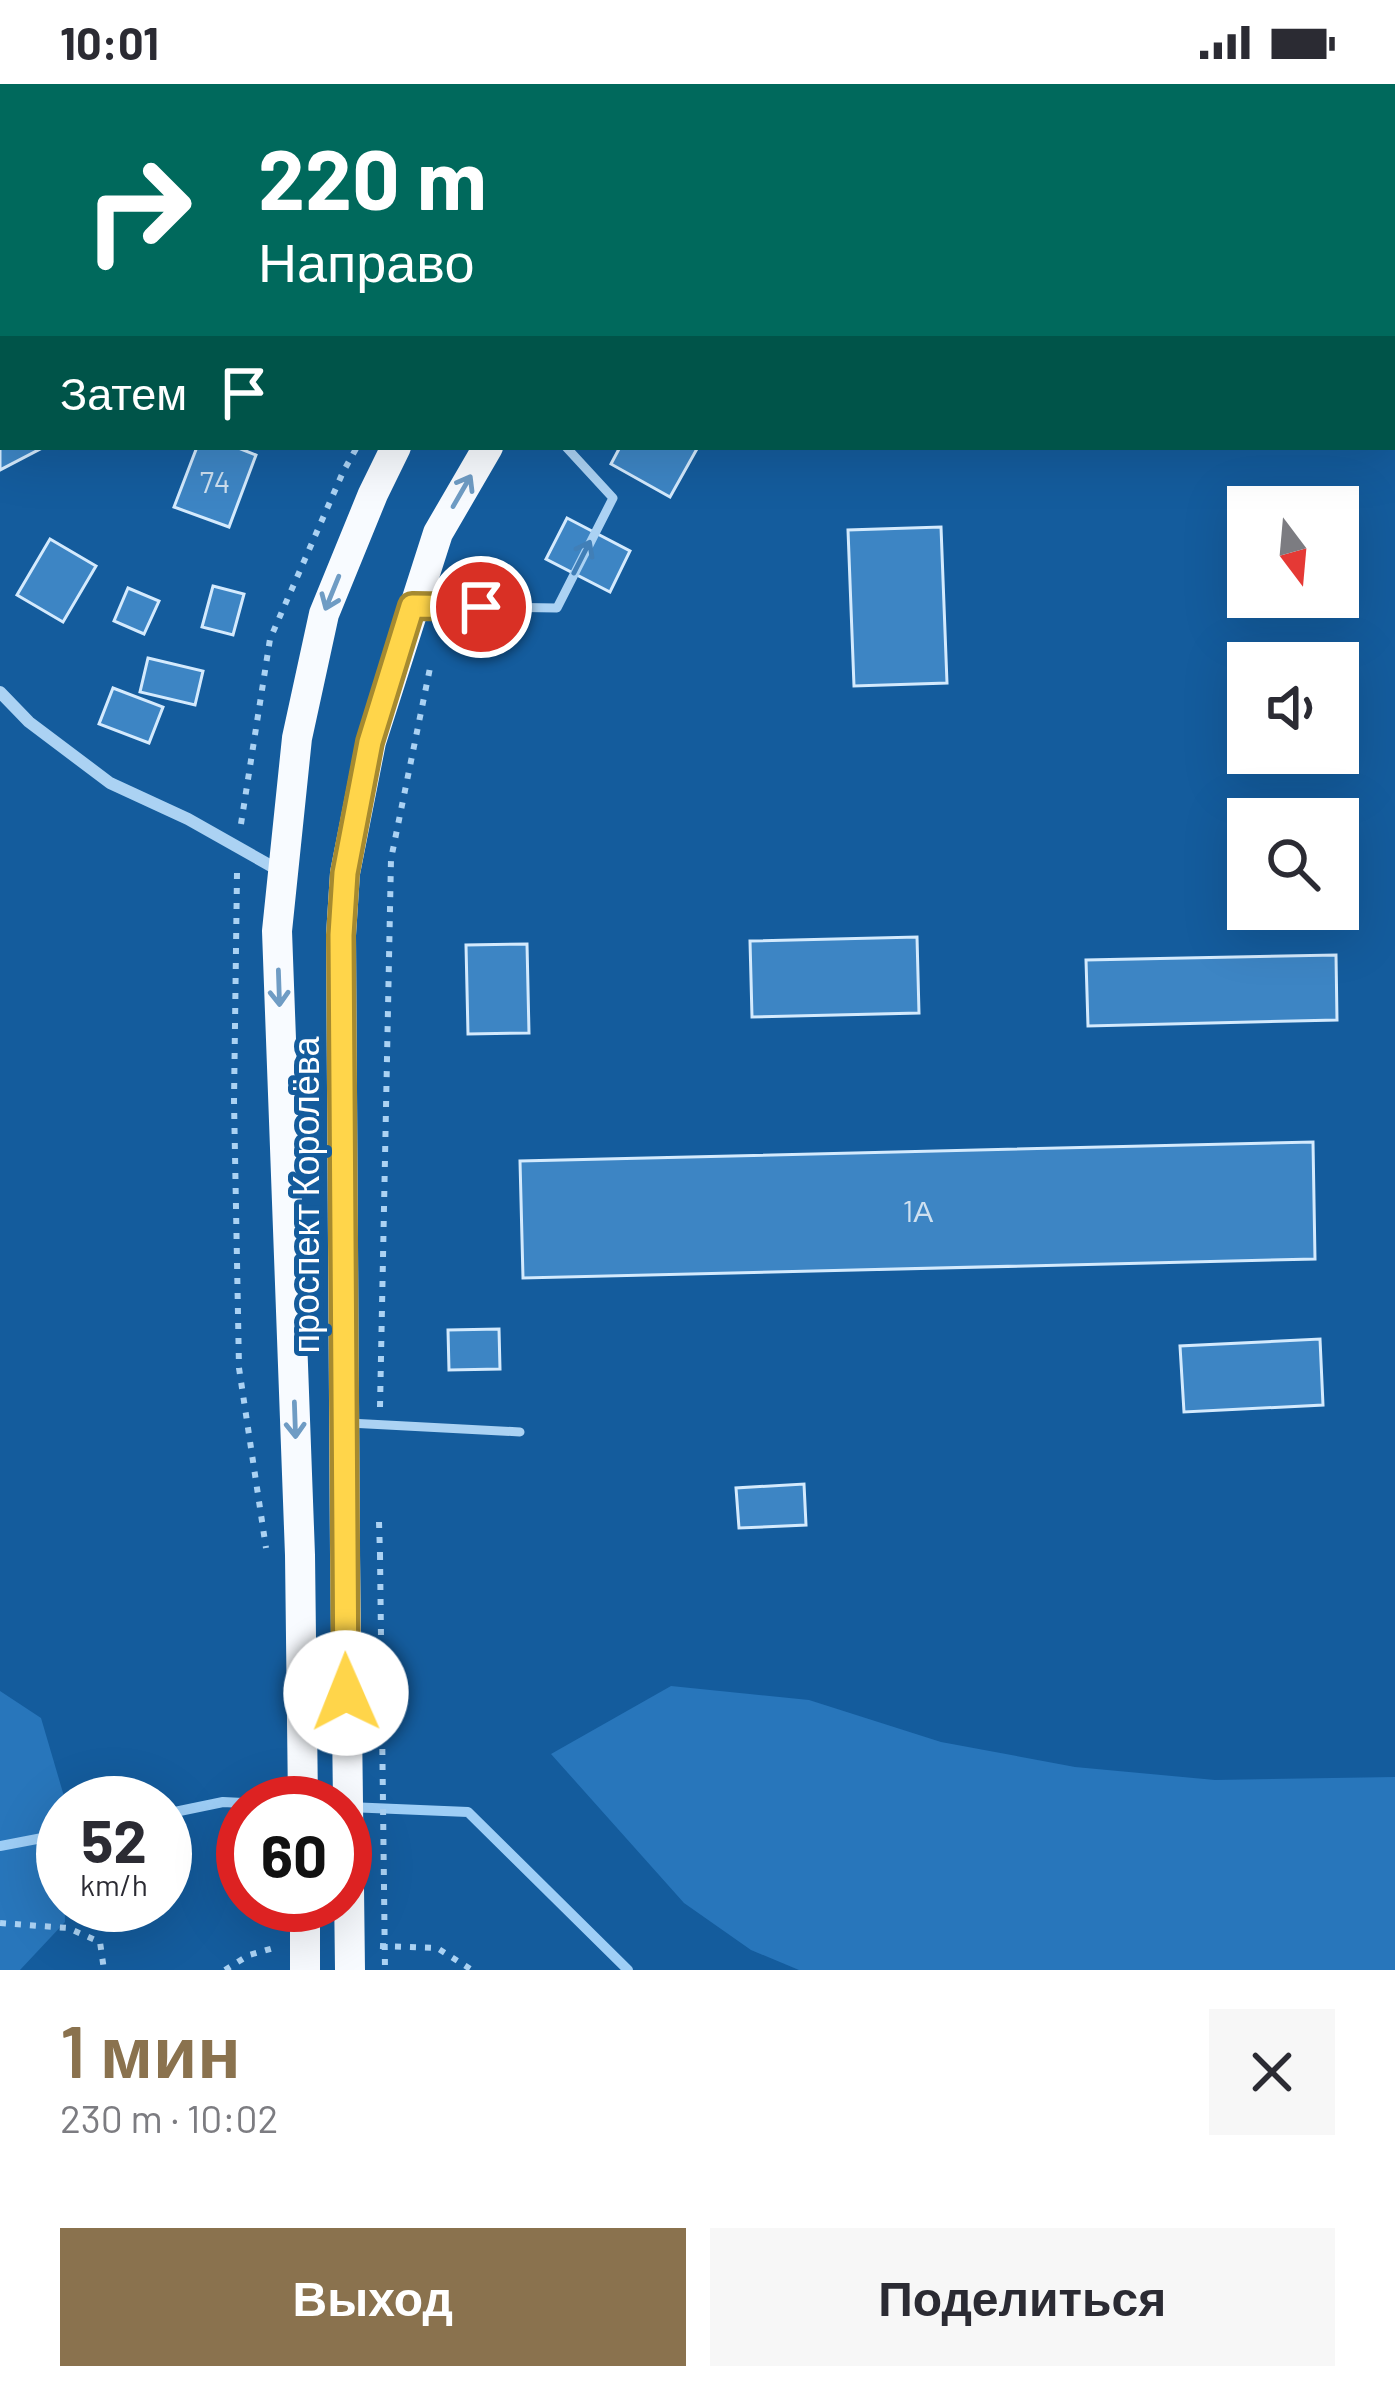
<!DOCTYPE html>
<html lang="ru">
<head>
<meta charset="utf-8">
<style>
	body { margin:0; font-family:Barlow,sans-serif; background:#f7f7f7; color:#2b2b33; height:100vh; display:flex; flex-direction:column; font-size:45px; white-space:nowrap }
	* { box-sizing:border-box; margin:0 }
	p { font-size:39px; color:#7c7c81 }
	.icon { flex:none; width:66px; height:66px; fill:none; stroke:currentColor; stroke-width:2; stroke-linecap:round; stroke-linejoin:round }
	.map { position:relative; height:1886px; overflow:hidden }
	.panel { display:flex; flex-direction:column; background:#fff; flex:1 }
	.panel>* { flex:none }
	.banner { position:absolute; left:0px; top:0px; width:1395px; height:366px; box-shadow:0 12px 48px #0002; background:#00695c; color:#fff; overflow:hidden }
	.needle { width:78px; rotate:164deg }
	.controls { position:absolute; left:1227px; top:402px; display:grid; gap:24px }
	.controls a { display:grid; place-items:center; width:132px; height:132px; border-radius:0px; background:#fff; box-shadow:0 12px 48px #0002; font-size:60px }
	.speed { position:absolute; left:36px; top:1692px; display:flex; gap:24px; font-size:60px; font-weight:700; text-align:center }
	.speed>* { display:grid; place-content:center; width:156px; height:156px; border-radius:50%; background:#fff; box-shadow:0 12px 48px #0002; line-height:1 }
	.speed small { font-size:30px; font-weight:400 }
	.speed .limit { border:18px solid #d22; background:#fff; color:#111 }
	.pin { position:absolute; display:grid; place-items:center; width:102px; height:102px; color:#fff; margin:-51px; border:6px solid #fff; border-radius:50%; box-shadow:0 3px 12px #0007 }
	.me { position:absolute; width:132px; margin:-66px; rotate:359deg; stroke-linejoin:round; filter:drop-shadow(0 0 9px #0008) }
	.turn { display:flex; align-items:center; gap:42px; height:252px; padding:0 60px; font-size:54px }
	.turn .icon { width:156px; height:156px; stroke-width:2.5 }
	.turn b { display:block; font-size:84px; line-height:102px }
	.then { display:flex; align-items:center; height:114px; padding:0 60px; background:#0003; gap:24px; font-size:45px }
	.round { display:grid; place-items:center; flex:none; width:126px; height:126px; border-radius:0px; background:#f7f7f7 }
	.headline { display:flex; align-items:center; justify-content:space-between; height:204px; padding:0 60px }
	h1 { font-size:72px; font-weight:600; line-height:90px; color:#8a724e }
	.button { display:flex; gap:24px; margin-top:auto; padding:24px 60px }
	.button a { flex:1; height:138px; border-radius:0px; background:#8a724e; color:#fff; font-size:48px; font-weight:600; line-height:138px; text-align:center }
	.button a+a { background:#f7f7f7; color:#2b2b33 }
	.status { display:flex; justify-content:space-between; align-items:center; height:84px; padding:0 60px; background:#fff; direction:ltr }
	.status svg { height:33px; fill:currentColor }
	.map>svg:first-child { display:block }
</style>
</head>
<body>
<div class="status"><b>10:01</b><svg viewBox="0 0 49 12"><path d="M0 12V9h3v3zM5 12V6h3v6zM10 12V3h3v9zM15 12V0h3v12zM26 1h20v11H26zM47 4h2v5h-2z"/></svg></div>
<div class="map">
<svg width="1395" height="1886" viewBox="0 0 1395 1886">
	<rect width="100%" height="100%" fill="#145c9d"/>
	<g fill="#2876bb">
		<path d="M671,1602L809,1616L941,1658L1075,1683L1215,1696L1395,1693V1886H799L751,1866L684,1819L551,1670Z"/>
		<path d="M0,1607L41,1634L66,1719H63L65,1838L20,1886H0Z"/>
	</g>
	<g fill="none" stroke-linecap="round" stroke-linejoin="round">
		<g stroke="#9ecef6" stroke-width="10">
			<path d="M348,1723L468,1728L628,1886"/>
			<path d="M165,1730L223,1718L243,1719"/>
			<path d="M0,1762L63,1750"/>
		</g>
	</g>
	<g fill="#3d85c4" stroke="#d4eafd" stroke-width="3">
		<path d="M3,348V363L42,364L0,386V350Z"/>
		<path d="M197,363H236L256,371L229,443L174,423Z"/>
		<path d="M620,363H698L670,413L611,380Z"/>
		<path d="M567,434L630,467L610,508L546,475Z"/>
		<path d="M941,443L947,599L854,602L848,446Z"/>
		<path d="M50,455L96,482L63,538L17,511Z"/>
		<path d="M213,502L244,510L233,551L202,543Z"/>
		<path d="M128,504L159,517L144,550L114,537Z"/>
		<path d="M148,574L203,587L195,621L140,608Z"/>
		<path d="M113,604L163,623L149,659L99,640Z"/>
		<path d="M917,853L919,929L752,933L750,857Z"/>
		<path d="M527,860L529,949L468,950L466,861Z"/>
		<path d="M1336,871L1337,936L1088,942L1086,876Z"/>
		<path d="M1313,1058L1315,1175L523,1194L520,1077Z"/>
		<path d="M499,1245L500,1285L449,1286L448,1246Z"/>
		<path d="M1320,1255L1323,1321L1184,1328L1180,1262Z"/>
		<path d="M804,1400L806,1441L739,1444L736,1404Z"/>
	</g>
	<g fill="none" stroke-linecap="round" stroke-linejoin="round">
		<g stroke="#abd2f3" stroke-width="6" stroke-dasharray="6 9" stroke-linecap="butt">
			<path d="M601,3L604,0"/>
			<path d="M241,740L270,555L343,388L357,363"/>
			<path d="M237,789L234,1017L239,1284L266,1464"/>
			<path d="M380,1323L391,775L430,584"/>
			<path d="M379,1438L380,1470"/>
			<path d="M0,1839L68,1844L100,1858L104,1886"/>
			<path d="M380,1862L437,1864L472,1886"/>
			<path d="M225,1886L249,1871L277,1863"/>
		</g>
		<g stroke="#abd2f3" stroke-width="9">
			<path d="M530,0L533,3"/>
			<path d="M942,0L945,3"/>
			<path d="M1255,3L1259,0"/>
			<path d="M424,522L557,524L613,414L566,363"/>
			<path d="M349,1339L520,1348"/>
		</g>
		<path stroke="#abd2f3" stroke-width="12" d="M0,608L29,638L110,699L188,735L280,787"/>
		<g stroke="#f8fbff" stroke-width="30">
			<path d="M673,3L676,0"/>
			<path d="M774,3L777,0"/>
			<path d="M345,1471L341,851L345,789L371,658L438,449L488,363"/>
			<path d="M303,1719L300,1471L277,847L297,654L324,530L373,410L396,363"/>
		</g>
		<path stroke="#abd2f3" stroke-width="6" stroke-dasharray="6 9" stroke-linecap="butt" d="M380,1470L385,1886"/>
		<g stroke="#f8fbff" stroke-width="30">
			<path d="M345,1471L350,1886"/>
			<path d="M305,1821V1886"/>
		</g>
	</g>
	<defs><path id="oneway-shaft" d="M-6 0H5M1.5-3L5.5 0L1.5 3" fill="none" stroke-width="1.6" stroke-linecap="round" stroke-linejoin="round" transform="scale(3)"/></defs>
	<g stroke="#6f9cc4">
		<use href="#oneway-shaft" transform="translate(462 407) rotate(-60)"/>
		<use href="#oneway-shaft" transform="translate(332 509) rotate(112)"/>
		<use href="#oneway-shaft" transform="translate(279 904) rotate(88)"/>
		<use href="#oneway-shaft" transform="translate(295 1336) rotate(88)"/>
	</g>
	<use stroke="#417fb7" href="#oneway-shaft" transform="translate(582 473) rotate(-63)"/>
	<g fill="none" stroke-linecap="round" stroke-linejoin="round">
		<g stroke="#a68a30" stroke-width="30">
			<path id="route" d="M346,1609L341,851L345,789L370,658L412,522L481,523"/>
		</g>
		<use href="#route" stroke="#ffd54a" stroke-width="21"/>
	</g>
	<g text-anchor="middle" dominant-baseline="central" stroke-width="10" stroke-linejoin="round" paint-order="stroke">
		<g font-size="30" fill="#cee0f0">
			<text x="215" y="397">74</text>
			<text x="918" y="1126">1А</text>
		</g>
		<g font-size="36" fill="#fff" stroke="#145c9d">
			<text transform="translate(304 1111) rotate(-90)">проспект Королёва</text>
		</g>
	</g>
</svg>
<div class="controls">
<a><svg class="needle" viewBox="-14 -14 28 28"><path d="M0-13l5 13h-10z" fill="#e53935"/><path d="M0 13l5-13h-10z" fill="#7c7c81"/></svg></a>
<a><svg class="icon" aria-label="sound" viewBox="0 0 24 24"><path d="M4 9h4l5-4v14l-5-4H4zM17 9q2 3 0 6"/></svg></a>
<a><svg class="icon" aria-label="search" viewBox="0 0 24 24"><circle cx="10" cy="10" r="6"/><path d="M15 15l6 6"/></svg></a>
</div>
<div class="speed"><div>52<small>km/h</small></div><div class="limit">60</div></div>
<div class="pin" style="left:481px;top:523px;background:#d93025"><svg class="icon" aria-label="arrive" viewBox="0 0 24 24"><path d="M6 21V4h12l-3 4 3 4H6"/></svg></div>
<svg class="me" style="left:346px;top:1609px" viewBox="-20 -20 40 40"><circle r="19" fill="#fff"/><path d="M0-13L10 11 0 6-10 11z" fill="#ffd54a"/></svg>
<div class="banner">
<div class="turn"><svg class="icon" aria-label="right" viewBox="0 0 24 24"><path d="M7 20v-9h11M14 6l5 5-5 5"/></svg><div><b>220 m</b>Направо</div></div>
<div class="then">Затем<svg class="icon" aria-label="arrive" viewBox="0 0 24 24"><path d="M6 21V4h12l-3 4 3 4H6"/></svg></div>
</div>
</div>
<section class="panel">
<div class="headline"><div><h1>1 мин</h1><p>230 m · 10:02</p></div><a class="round"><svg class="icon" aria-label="close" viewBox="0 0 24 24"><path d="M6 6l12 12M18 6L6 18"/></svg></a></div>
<div class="button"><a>Выход</a><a>Поделиться</a></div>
</section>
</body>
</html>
